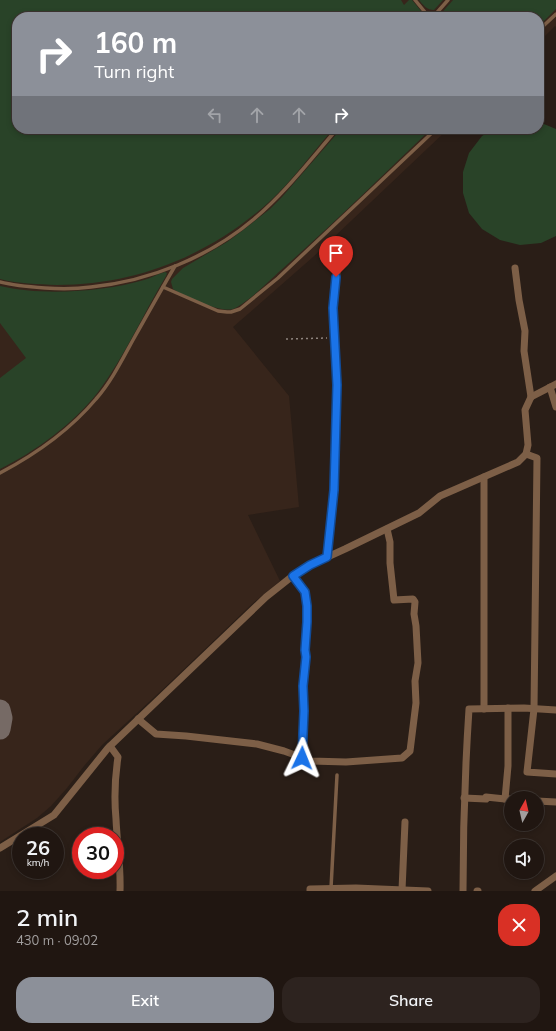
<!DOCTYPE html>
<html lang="en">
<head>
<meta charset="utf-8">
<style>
	body { margin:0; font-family:Mulish,sans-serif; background:#2d231f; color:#f1f3f6; height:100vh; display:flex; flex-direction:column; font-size:15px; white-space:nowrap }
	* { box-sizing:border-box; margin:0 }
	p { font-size:13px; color:#a29f9f }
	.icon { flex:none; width:22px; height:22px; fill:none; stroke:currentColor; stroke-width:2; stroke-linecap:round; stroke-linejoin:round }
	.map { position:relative; height:891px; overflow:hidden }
	.side { display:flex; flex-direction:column; background:#201611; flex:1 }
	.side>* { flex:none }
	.top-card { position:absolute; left:12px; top:12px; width:532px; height:122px; border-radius:16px; box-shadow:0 2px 6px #0003,0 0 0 1px #3d3531; background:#8c9099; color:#fff; overflow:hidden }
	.needle { width:26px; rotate:8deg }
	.buttons { position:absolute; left:504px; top:791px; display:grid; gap:8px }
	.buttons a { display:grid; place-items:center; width:40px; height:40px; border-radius:50%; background:#201611; box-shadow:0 2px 6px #0003,0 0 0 1px #3d3531; font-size:20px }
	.speed { position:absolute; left:12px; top:827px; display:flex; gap:8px; font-size:20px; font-weight:700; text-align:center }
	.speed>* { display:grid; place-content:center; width:52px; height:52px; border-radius:50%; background:#201611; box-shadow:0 2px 6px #0003,0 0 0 1px #3d3531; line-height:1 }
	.speed small { font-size:10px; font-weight:400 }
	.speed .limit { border:6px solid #d22; background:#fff; color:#111 }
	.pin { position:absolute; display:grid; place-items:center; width:34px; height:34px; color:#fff; margin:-41px -17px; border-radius:50% 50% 50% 0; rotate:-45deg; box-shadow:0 0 4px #0007 }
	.pin .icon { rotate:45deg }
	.me { position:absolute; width:44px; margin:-22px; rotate:2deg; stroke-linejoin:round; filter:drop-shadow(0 0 3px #0008) }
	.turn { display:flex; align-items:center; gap:14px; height:84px; padding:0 16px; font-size:18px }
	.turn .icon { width:52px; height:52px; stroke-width:2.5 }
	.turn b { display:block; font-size:28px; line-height:34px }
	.lanes { display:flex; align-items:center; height:38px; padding:0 16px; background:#0003; justify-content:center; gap:20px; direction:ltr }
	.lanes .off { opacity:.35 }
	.round { display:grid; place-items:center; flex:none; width:42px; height:42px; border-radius:16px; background:#2d231f }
	.head { display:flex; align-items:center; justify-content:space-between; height:68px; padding:0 16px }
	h1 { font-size:24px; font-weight:600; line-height:30px }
	.cta { display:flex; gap:8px; margin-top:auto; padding:8px 16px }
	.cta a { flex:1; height:46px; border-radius:16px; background:#8c9099; color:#fff; font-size:16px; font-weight:600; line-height:46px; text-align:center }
	.cta a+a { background:#2d231f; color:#f1f3f6 }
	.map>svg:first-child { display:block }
</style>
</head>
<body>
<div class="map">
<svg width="556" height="891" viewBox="0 0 556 891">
	<rect width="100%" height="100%" fill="#2a1e17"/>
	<path fill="#37251b" d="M0,0H556V27L555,26L539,42V17H17V129H448L313,257L233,327L289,396L299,507L248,515L280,581L252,604L162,690L102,745L84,766L67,788L51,806L37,818L0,842Z"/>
	<g fill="#294328">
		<path d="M0,0H401L404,5L409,0H412L421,11L423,17H17V129H333C312,153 293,180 269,202C210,255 137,285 57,285C38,284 19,284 0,279Z"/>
		<path d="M419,0H443L434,10C427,10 423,5 419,0Z"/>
		<path d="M453,0H556V9L539,26V17H438Z"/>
		<path d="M539,122L556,129V236L541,243L520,245L500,240L482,229L469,213L463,193V172L469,153L482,136L494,129H539Z"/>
		<path d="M341,129H431C381,177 332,225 280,271C269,281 246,304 233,309C220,313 184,296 173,289L171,282L172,279L183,268L227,242L242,231L270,209L282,197Z"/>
		<path d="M165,272L167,273L166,276C143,314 125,356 98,392C73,424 36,451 0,469V378L26,358L0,323V286C42,296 103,292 144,280C151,278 158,274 165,272Z"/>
	</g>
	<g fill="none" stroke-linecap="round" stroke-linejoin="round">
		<path stroke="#766a65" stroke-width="21" d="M0,710L2,718L0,729"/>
		<path stroke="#8f857f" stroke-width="1.5" stroke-dasharray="2 3" stroke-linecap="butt" d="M286,339L327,338"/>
		<g stroke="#7d5f47" stroke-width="3.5">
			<path d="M415,0L429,17"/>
			<path d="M433,17L448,0"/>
			<path d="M539,30L556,14"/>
			<path d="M0,282C15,286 30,287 45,288C60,289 76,289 91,287C150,281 209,257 254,219C286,192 310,160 337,129"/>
			<path d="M163,287L218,311L227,312H231L240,309L278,278L365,196L436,129"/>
			<path d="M0,473C36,454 70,430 96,399C111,382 122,360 133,340C147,315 161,290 175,266"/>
			<path d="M331,888L337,775"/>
		</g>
		<g stroke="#7d5f47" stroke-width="7">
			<path d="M515,268L519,300L525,331L524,351L531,397"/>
			<path d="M550,387L556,407"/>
			<path d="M526,454L537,458L534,709L527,772L556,774"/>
			<path d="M484,477V709"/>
			<path d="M327,557L334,490L337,385L333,308L340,246"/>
			<path d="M293,575L305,592L307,606V622L305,650L306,657L303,686L304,711L302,758"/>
			<path d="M508,708V766L505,799H511"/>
			<path d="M138,719L156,734L186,736L257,744L284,751L311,761L346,762L402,758L410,751L416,703L415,681L418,663L416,626L414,614L415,602L413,599L394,600L390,563V542L387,529"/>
			<path d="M110,746L118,757C115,777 114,798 116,819C117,843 121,867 120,891"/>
			<path d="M464,798L486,799V797L505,799"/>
			<path d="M537,801L556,802"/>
			<path d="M0,848L54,815L108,748L266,597L290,578L310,565L345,549L419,513L440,496L518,462L526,454L528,445L525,410L531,397L556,384"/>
			<path d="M402,890L405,822"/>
			<path d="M310,891V889L356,888L428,891"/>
			<path d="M463,891C463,830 465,770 469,709L524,708L556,710"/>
			<path d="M477,891H478"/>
			<path d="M535,891L556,876"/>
		</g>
	</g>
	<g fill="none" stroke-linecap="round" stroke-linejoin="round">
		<g stroke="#114b97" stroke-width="10">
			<path id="route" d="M302,758L304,711L303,686L306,657L305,650L307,622V606L305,592L293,576L310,565L327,557L334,490L337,385L333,308L336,277"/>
		</g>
		<use href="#route" stroke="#1a73e8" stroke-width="7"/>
	</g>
</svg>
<div class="buttons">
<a><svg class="needle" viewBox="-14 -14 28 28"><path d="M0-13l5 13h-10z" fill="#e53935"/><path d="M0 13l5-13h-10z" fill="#a29f9f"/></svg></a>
<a><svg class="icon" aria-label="sound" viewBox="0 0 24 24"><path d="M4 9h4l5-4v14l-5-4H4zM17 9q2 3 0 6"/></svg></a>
</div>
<div class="speed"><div>26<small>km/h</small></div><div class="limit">30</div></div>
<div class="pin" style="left:336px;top:277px;background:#d93025"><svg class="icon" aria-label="arrive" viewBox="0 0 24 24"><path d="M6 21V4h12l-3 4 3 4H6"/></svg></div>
<svg class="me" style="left:302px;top:758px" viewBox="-20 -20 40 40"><path d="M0-17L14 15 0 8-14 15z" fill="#1a73e8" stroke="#fff" stroke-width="4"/></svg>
<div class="top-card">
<div class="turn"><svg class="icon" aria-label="right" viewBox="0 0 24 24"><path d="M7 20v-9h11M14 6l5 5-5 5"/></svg><div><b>160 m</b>Turn right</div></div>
<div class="lanes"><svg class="icon off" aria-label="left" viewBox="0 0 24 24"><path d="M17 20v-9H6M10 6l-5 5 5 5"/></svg><svg class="icon off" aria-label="ahead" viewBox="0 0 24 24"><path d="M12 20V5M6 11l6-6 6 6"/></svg><svg class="icon off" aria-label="ahead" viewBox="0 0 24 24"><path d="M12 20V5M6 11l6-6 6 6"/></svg><svg class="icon" aria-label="right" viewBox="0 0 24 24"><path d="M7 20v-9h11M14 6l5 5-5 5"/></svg></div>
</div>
</div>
<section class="side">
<div class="head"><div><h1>2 min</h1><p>430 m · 09:02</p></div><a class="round" style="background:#d93025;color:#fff"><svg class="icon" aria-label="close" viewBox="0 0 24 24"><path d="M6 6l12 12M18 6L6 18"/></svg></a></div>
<div class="cta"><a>Exit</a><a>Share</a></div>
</section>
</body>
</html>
